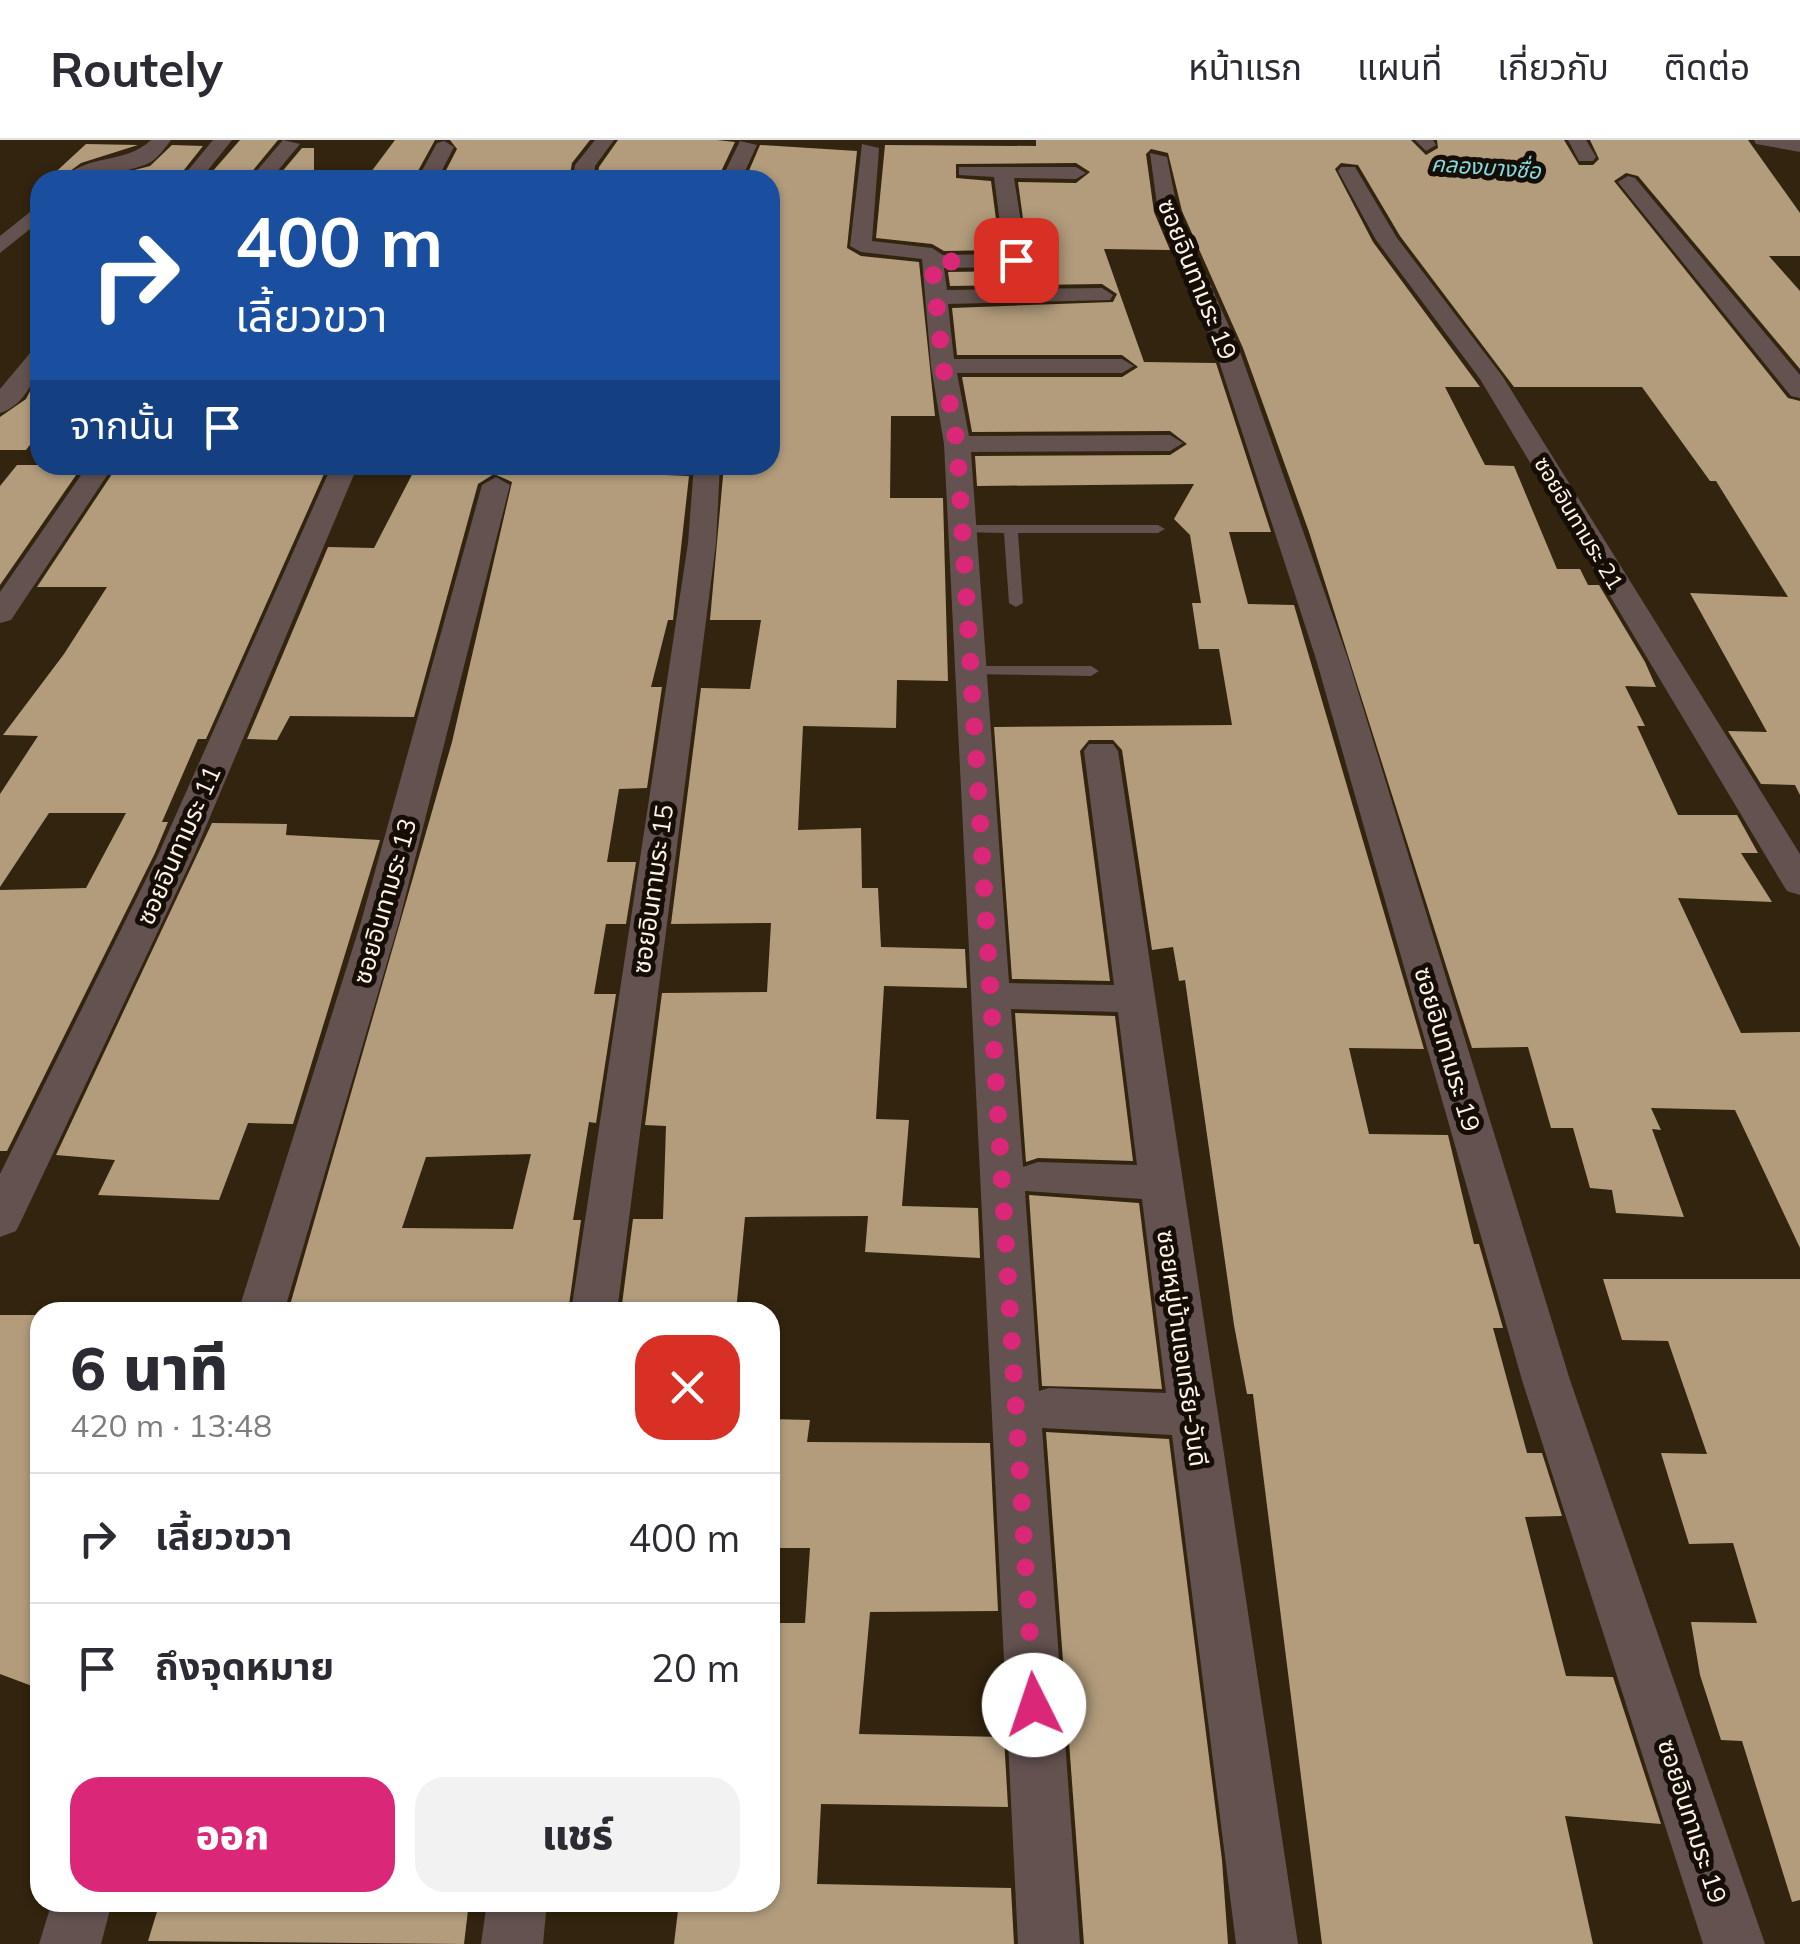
<!DOCTYPE html>
<html lang="th">
<head>
<meta charset="utf-8">
<style>
	body { margin:0; font-family:Mulish,"Noto Sans Thai",sans-serif; background:#f2f2f3; color:#2b2b33; height:100vh; display:flex; flex-direction:column; font-size:38px; white-space:nowrap }
	* { box-sizing:border-box; margin:0 }
	p { font-size:32px; color:#7c7c81 }
	.icon { flex:none; width:55px; height:55px; fill:none; stroke:currentColor; stroke-width:2; stroke-linecap:round; stroke-linejoin:round }
	.map { position:relative; flex:1; overflow:hidden }
	.panel { position:absolute; left:30px; top:1162px; width:750px; height:610px; display:flex; flex-direction:column; background:#fff; border-radius:30px; box-shadow:0 2px 8px #0004 }
	.panel>* { flex:none }
	.top-card { position:absolute; left:30px; top:30px; width:750px; height:305px; border-radius:30px; box-shadow:0 2px 8px #0004; background:#1a4fa0; color:#fff; overflow:hidden }
	.pin { position:absolute; display:grid; place-items:center; width:85px; height:85px; color:#fff; margin:-42px; border-radius:20px; box-shadow:0 5px 15px #0006 }
	.me { position:absolute; width:110px; margin:-55px; rotate:356deg; stroke-linejoin:round; filter:drop-shadow(0 0 8px #0008) }
	.turn { display:flex; align-items:center; gap:35px; height:210px; padding:0 40px; font-size:45px }
	.turn .icon { width:130px; height:130px; stroke-width:2.5 }
	.turn b { display:block; font-size:70px; line-height:85px }
	.then { display:flex; align-items:center; height:95px; padding:0 40px; background:#0003; gap:20px; font-size:38px }
	.round { display:grid; place-items:center; flex:none; width:105px; height:105px; border-radius:30px; background:#f2f2f3 }
	.head { display:flex; align-items:center; justify-content:space-between; height:170px; padding:0 40px }
	h1 { font-size:60px; font-weight:800; line-height:75px }
	.primary-button { display:flex; gap:20px; margin-top:auto; padding:20px 40px }
	.primary-button a { flex:1; height:115px; border-radius:30px; background:#db2777; color:#fff; font-size:40px; font-weight:800; line-height:115px; text-align:center }
	.primary-button a+a { background:#f2f2f3; color:#2b2b33 }
	ul { padding:0; list-style:none }
	li { display:flex; align-items:center; gap:30px; height:130px; padding:0 40px; border-top:2px solid #e1e1e2 }
	li div { flex:1 }
	li b { display:block; font-size:38px }
	li em { font-style:normal }
	header { display:flex; align-items:center; gap:60px; box-sizing:border-box; height:140px; padding:0 50px; background:#fff; border-bottom:2px solid #e1e1e2 }
	header strong { font-size:48px }
	nav { display:flex; gap:55px; margin-inline-start:auto; font-size:35px }
	.map>svg:first-child { display:block }
</style>
</head>
<body>
<header>
<strong>Routely</strong>
<nav><a>หน้าแรก</a><a>แผนที่</a><a>เกี่ยวกับ</a><a>ติดต่อ</a></nav>
</header>
<div class="map">
<svg width="1800" height="1804" viewBox="0 0 1800 1804">
	<rect width="100%" height="100%" fill="#32240e"/>
	<g fill="#b29c7c" fill-rule="evenodd">
		<path d="M240,0H278L245,40H205Z"/>
		<path d="M395,0H435L413,40H365Z"/>
		<path d="M450,0H590L572,23L569,40H441L457,9Z"/>
		<path d="M618,0H717L735,2L717,40H597L599,27Z"/>
		<path d="M1036,0H1411L1426,15L1438,8L1437,0H1564L1579,25H1593L1599,19L1590,0H1748L1800,73V116H1769L1800,151V229L1638,36L1626,33L1614,41L1788,258L1800,261V655L1795,645L1761,644L1728,591L1767,592L1690,453L1788,457L1716,341H1710L1642,247H1514L1400,96L1358,25L1341,23L1335,29L1373,102L1480,247H1445L1485,325L1514,326L1557,429H1580L1588,445H1599L1645,522L1656,547L1625,546L1645,586H1637L1678,675H1737L1758,713H1741L1772,762L1678,758L1741,893L1800,892V1108L1735,970L1651,968L1661,990L1652,989L1684,1077L1616,1073L1612,1050L1590,1048L1573,988H1551L1528,907L1472,908L1309,392L1243,208L1182,71L1168,13L1151,9L1146,14L1154,72L1170,110L1104,109L1144,222L1216,223L1271,392H1229L1248,464L1294,465L1424,909L1349,908L1369,994L1448,995L1474,1104H1479L1503,1188H1493L1527,1313H1542L1562,1376L1525,1377L1566,1536L1613,1537L1661,1684L1565,1676L1593,1804H1322L1253,1254H1247L1234,1185L1185,840L1179,841L1173,807L1152,810L1122,610L1113,600H1089L1080,611L1110,841L1012,839L994,587L1232,585L1219,509H1199L1192,463H1201L1190,395L1174,379L1194,344L977,346L975,316L1170,315L1187,304L1170,291L972,292L962,237H1122L1138,227L1122,215H957L952,168L1113,162L1117,154L1102,144L950,146L948,132L1016,131L1029,123L1018,42L1076,43L1090,32L1076,23L956,24V38L991,41L1000,110L944,111L932,104L876,98L885,5L1036,6Z"/>
		<path d="M86,4L138,5L81,23L58,40H47Z"/>
		<path d="M172,5L203,6L176,40H96L150,26Z"/>
		<path d="M760,5L857,11L847,108L861,116L919,122L935,276H891L890,358H943L948,541L897,540L896,588L803,586L798,690L861,688L862,748H878L881,807L965,809L967,848L884,846L876,979L909,980L902,1066L978,1068L980,1118L865,1112L868,1076L745,1077L736,1172H621L633,1079H663L666,986L645,985L662,853L767,852L771,783L671,784L701,548L750,549L761,480H710L724,325H770V40H745Z"/>
		<path d="M302,8H314V40H275Z"/>
		<path d="M40,232V292L26,310H0V277L26,259Z"/>
		<path d="M17,325H83L0,445V346Z"/>
		<path d="M118,325H328L206,599H198L162,682H168L155,713L7,1011H0V750L86,748L126,673H49L0,747V654L38,596L3,595L64,514L107,447H37Z"/>
		<path d="M417,325H620L617,333L689,336L673,480H668L651,547H662L647,648L619,649L607,722H636L626,784H606L594,854H616L596,983L589,982L573,1080H581L568,1172H288L452,602L512,342L494,334L478,344L414,577L290,576L277,600L247,599L328,407L374,408ZM531,1014L513,1089L402,1088L426,1017Z"/>
		<path d="M212,683L287,684L286,695L380,700L293,984L248,983L219,1060L98,1055L115,1020L56,1015Z"/>
		<path d="M1015,873L1115,876L1133,1021L1038,1018L1026,1022Z"/>
		<path d="M1029,1055L1139,1063L1162,1249L1042,1246Z"/>
		<path d="M1603,1139H1800V1760L1792,1762L1742,1601L1721,1600L1700,1535L1691,1482L1757,1483L1733,1403L1689,1404L1661,1313L1707,1314L1668,1201L1622,1200Z"/>
		<path d="M0,1175H40V1528L32,1546L0,1534Z"/>
		<path d="M770,1279L810,1280L807,1302L990,1303L998,1471L870,1472L859,1594L1004,1597L1008,1667L821,1664L817,1744L1011,1748L1014,1804H674L679,1762H770V1483H805L810,1408H770Z"/>
		<path d="M1046,1292L1169,1299L1222,1720L1228,1804H1084Z"/>
		<path d="M160,1762H469L464,1804L148,1801Z"/>
	</g>
	<g fill="none" stroke-linecap="round" stroke-linejoin="round">
		<g fill="#635250" fill-rule="evenodd">
			<path d="M962,385H1158L1165,389L1158,393H1018L1023,463L1016,467L1009,463L1004,393L957,392L955,389Z"/>
			<path d="M971,526H1091L1099,531L1091,536L965,534V528Z"/>
		</g>
		<g fill="#635250" fill-rule="evenodd">
			<path d="M151,0H171C166,7 157,19 149,23C134,31 78,40 62,40C86,13 125,25 151,0Z"/>
			<path d="M213,0H232L200,40H180Z"/>
			<path d="M283,0L300,4L270,40H249Z"/>
			<path d="M595,0H614L595,26L593,40H573L575,25Z"/>
			<path d="M1415,0H1433L1436,5L1426,11Z"/>
			<path d="M1568,0H1586L1596,17L1593,21H1579Z"/>
			<path d="M1754,0H1800V12L1756,4Z"/>
			<path d="M444,1L454,7L437,40H417L437,3Z"/>
			<path d="M740,1L757,5L741,40H721Z"/>
			<path d="M862,4L879,8L872,101L932,108L943,115L1004,114L994,37L959,35V27H1076L1086,33L1076,39L1014,38L1027,120L1016,127L944,128L947,150L1102,148L1113,155L1110,160L948,164L954,219H1122L1134,226L1122,233H957L969,296L1170,295L1183,303L1170,311L971,312L1009,843L1114,845L1084,611L1089,604H1113L1118,611L1298,1804H1236L1172,1295L1042,1288L1080,1804H1018L944,304L931,226L922,119L861,112L850,106ZM1011,869L1118,872L1137,1025L1038,1022L1023,1027ZM1025,1051L1142,1059L1166,1253L1049,1248L1039,1251Z"/>
			<path d="M1150,13L1167,17L1178,72L1239,209L1348,519L1570,1240L1765,1804H1703L1522,1240L1316,519L1215,209L1158,72Z"/>
			<path d="M1341,27H1355L1397,98L1503,237L1800,714V755L1787,751L1782,743L1480,239L1376,100L1338,31Z"/>
			<path d="M1628,36L1635,38L1800,235V258L1791,256L1621,46L1618,42Z"/>
			<path d="M40,64V81L0,113V96Z"/>
			<path d="M40,210C40,233 25,266 0,273V249L31,212Z"/>
			<path d="M88,325H114L11,480L0,483V452Z"/>
			<path d="M332,325H358L194,715L22,1079L16,1091L0,1097V1034L158,715Z"/>
			<path d="M694,325H720L716,403L617,1172H571L688,403Z"/>
			<path d="M496,337L510,345L399,782L284,1172H238L361,782L482,345Z"/>
			<path d="M52,1762H112L101,1804H39Z"/>
			<path d="M487,1762H547L543,1804H481Z"/>
		</g>
	</g>
	<g fill="none" stroke-linecap="round" stroke-linejoin="round">
		<path stroke="#db2777" stroke-width="18" stroke-dasharray="0 32.4" d="M1016,120L932,122L943,226L957,304L1034,1565"/>
	</g>
	<g text-anchor="middle" dominant-baseline="central" stroke-width="10" stroke-linejoin="round" paint-order="stroke">
		<g font-size="22" font-style="italic" fill="#86d9df" stroke="#150e06">
			<text transform="translate(1486 27) rotate(4)">คลองบางซื่อ</text>
		</g>
		<g font-size="22" fill="#fdf3e6" stroke="#150e06">
			<text transform="translate(1579 383) rotate(59)">ซอยอินทามระ 21</text>
		</g>
		<g font-size="25" fill="#fdf3e6" stroke="#150e06">
			<text transform="translate(1198 139) rotate(68)">ซอยอินทามระ 19</text>
			<text transform="translate(178 705) rotate(-66)">ซอยอินทามระ 11</text>
			<text transform="translate(652 749) rotate(-82)">ซอยอินทามระ 15</text>
			<text transform="translate(384 761) rotate(-74)">ซอยอินทามระ 13</text>
			<text transform="translate(1448 909) rotate(73)">ซอยอินทามระ 19</text>
			<text transform="translate(1183 1208) rotate(82)">ซอยหมู่บ้านเอเทรีย-วันดี</text>
			<text transform="translate(1693 1681) rotate(72)">ซอยอินทามระ 19</text>
		</g>
	</g>
</svg>
<div class="pin" style="left:1016px;top:120px;background:#d93025"><svg class="icon" aria-label="arrive" viewBox="0 0 24 24"><path d="M6 21V4h12l-3 4 3 4H6"/></svg></div>
<svg class="me" style="left:1034px;top:1565px" viewBox="-20 -20 40 40"><circle r="19" fill="#fff"/><path d="M0-13L10 11 0 6-10 11z" fill="#db2777"/></svg>
<div class="top-card">
<div class="turn"><svg class="icon" aria-label="right" viewBox="0 0 24 24"><path d="M7 20v-9h11M14 6l5 5-5 5"/></svg><div><b>400 m</b>เลี้ยวขวา</div></div>
<div class="then">จากนั้น<svg class="icon" aria-label="arrive" viewBox="0 0 24 24"><path d="M6 21V4h12l-3 4 3 4H6"/></svg></div>
</div>
<section class="panel">
<div class="head"><div><h1>6 นาที</h1><p>420 m · 13:48</p></div><a class="round" style="background:#d93025;color:#fff"><svg class="icon" aria-label="close" viewBox="0 0 24 24"><path d="M6 6l12 12M18 6L6 18"/></svg></a></div>
<ul>
<li><svg class="icon" aria-label="right" viewBox="0 0 24 24"><path d="M7 20v-9h11M14 6l5 5-5 5"/></svg><div><b>เลี้ยวขวา</b></div><em>400 m</em></li>
<li><svg class="icon" aria-label="arrive" viewBox="0 0 24 24"><path d="M6 21V4h12l-3 4 3 4H6"/></svg><div><b>ถึงจุดหมาย</b></div><em>20 m</em></li>
</ul>
<div class="primary-button"><a>ออก</a><a>แชร์</a></div>
</section>
</div>
</body>
</html>
